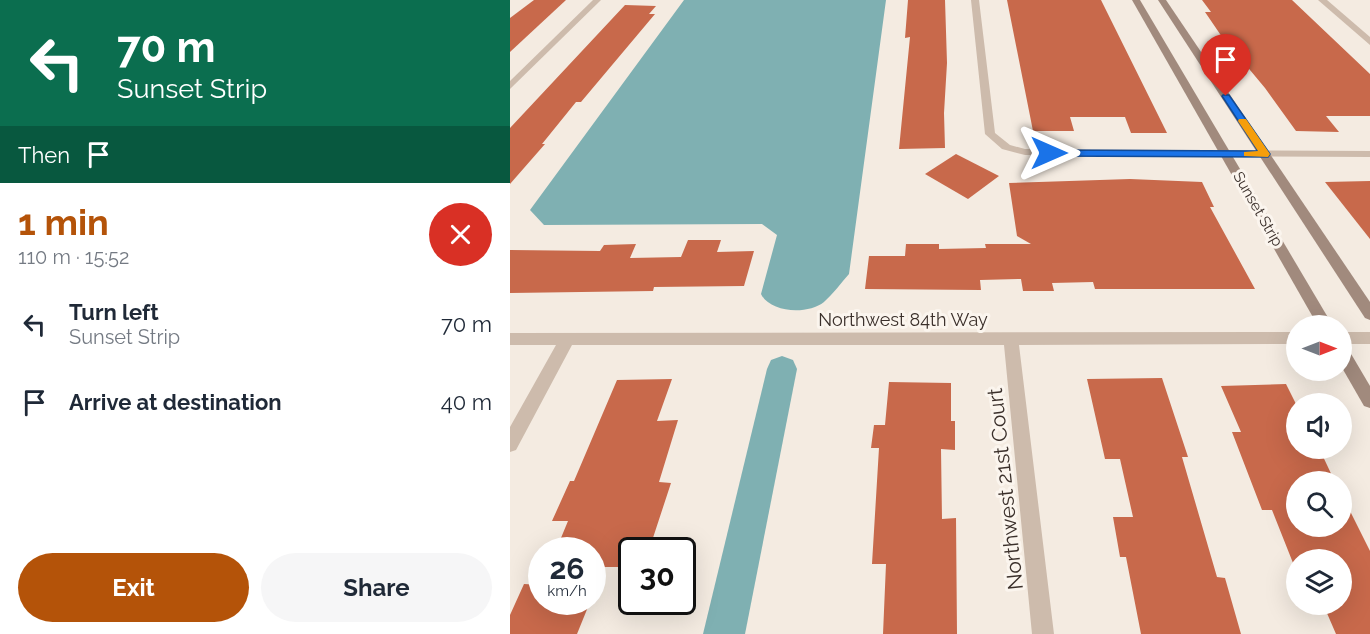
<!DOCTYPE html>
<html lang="en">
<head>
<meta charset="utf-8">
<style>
	body { margin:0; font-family:Raleway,sans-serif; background:#f6f6f7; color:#1f2937; height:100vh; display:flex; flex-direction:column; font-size:22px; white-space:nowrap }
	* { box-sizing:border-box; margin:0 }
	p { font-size:20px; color:#747a83 }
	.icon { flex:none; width:33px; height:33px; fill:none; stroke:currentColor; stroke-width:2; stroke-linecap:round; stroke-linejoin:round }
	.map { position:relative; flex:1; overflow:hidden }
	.panel { display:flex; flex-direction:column; background:#fff; width:510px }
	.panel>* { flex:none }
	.hud { background:#0b6e4f; color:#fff; overflow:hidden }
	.needle { width:39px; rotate:90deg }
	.buttons { position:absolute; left:776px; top:315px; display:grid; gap:12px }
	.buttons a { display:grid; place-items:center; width:66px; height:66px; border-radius:50%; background:#fff; box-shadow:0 6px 24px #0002; font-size:30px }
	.speed { position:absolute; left:18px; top:537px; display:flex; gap:12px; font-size:30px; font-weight:700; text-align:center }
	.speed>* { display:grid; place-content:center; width:78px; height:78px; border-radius:50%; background:#fff; box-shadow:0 6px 24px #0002; line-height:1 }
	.speed small { font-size:15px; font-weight:400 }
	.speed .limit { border:3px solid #111; border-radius:9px; background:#fff; color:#111 }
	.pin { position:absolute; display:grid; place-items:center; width:51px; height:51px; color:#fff; margin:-62px -26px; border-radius:50% 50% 50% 0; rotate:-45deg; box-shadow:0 0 6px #0007 }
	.pin .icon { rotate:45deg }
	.me { position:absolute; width:66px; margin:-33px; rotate:90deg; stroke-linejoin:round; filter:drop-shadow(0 0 4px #0008) }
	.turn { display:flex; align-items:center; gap:21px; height:126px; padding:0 18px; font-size:27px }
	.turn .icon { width:78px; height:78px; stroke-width:2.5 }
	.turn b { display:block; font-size:42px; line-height:51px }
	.then { display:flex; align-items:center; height:57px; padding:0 18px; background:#0003; gap:12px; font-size:22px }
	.round { display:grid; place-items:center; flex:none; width:63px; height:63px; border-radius:32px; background:#f6f6f7 }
	.head { display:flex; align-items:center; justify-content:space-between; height:102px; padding:0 18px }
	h1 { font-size:36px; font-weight:700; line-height:45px; color:#b45309 }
	.button { display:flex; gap:12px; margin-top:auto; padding:12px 18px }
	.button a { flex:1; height:69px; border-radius:36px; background:#b45309; color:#fff; font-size:24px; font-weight:700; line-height:69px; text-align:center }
	.button a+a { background:#f6f6f7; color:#1f2937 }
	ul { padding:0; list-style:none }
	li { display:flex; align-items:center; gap:18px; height:78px; padding:0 18px }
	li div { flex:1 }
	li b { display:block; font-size:22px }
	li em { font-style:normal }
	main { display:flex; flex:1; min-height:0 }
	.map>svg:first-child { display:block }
</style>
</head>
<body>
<main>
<section class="panel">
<div class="hud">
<div class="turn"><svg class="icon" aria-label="left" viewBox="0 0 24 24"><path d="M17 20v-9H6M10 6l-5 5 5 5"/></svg><div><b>70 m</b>Sunset Strip</div></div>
<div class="then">Then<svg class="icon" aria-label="arrive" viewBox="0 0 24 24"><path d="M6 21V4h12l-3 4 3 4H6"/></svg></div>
</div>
<div class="head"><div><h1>1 min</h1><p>110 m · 15:52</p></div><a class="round" style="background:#d93025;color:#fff"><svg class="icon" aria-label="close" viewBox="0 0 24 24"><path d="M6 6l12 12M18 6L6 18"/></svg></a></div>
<ul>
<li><svg class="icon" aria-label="left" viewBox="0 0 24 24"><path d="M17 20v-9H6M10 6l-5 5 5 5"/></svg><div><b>Turn left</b><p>Sunset Strip</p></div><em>70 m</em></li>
<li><svg class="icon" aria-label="arrive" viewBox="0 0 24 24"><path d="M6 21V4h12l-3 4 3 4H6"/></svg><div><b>Arrive at destination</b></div><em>40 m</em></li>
</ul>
<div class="button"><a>Exit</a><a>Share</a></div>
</section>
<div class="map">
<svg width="860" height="634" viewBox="0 0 860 634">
	<rect width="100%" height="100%" fill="#f4ebe1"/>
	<path fill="#7fb0b2" d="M174,0H376L339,274C331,283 323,294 314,302C298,315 260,313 251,294L267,235L252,224L34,225L20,210Z"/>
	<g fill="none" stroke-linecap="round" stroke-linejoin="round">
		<path fill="#7fb0b2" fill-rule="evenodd" d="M272,356L283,360L287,369L235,634H193L257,369L261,360Z"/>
	</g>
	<g fill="#c8694b">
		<path d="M24,0H56L0,52V18Z"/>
		<path d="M398,0H435L437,63L434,113L435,148L389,149L400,37L395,38Z"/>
		<path d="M497,0H591L657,133H621L615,117H560L564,131H523Z"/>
		<path d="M692,0H782L860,74V116H816L829,132L786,131L755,88L710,34L695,12H701Z"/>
		<path d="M115,5L146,6L139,14H145L71,102H66L32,144H35L0,184V128Z"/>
		<path d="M446,154L489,176L458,199L415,174Z"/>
		<path d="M620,179L692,182L704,207H700L745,289H585L583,282L542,283L544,291H513L511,279L470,280L471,290L355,289L359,256H395L396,244H429V249L476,248L475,244H521L507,236L499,183Z"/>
		<path d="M860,181V239L815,182Z"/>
		<path d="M178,240H211L207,252L244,251L234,286L144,287L143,291L0,293V250L90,251L94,245L126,244L120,258L171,257Z"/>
		<path d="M652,378L678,457H672L707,577L715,578L731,634H631L616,557H610L603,517H623L610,459H595L577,379Z"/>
		<path d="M162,379L147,421L168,420L149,482L161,483L139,550H122V567H82V550H46L58,521H42L60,481H64L107,380Z"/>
		<path d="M379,382L441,383V421H445V450L431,449L432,519L446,518L447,634H373L376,564H362L369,448H361L364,425H375Z"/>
		<path d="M776,384L786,404V448H809L825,482H786V526H831V493L860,551V634H826L813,604H831V560H786L785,568L762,510H752L722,432H731L711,386Z"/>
		<path d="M14,584L32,585V602H80L67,634H0V615Z"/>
	</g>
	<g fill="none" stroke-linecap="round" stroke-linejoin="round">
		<g fill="#cdbbac" fill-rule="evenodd">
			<path d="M83,0H91L0,89V81Z"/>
			<path d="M461,0H469L485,133L500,145L515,149L860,151V157L515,155L492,149L475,134Z"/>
			<path d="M808,0H817L860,37V45Z"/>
			<path d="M786,332V344L509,345L544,634H522L494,345H62L6,450L0,452V427L46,345H0V333Z"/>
			<rect x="831" y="332" width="29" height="12"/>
		</g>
		<g fill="#a18a7d" fill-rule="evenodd">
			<path d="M622,0H630L823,326H808Z"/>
			<path d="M648,0H656L860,302V320L855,318Z"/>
			<path d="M831,346L837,347L860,386V408L854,406L831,366Z"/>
		</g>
	</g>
	<path fill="#1a73e8" stroke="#114b97" stroke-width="1.5" d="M713,95H719L760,154L758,157L539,156L534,153L539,150L748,151L712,96Z"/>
	<path fill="#f59e0b" d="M729,119H736L760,154L758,157L734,156V152L748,151L728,121Z"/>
	<g text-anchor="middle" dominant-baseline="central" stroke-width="6" stroke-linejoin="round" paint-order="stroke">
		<g font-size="15" fill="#3b302b" stroke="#fbf5ee">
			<text transform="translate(748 209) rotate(60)">Sunset Strip</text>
		</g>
		<g font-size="18" fill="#3b302b" stroke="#fbf5ee">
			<text x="393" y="319">Northwest 84th Way</text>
		</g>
		<g font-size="21" fill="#3b302b" stroke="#fbf5ee">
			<text transform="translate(495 489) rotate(-96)">Northwest 21st Court</text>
		</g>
	</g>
</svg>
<div class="buttons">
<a><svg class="needle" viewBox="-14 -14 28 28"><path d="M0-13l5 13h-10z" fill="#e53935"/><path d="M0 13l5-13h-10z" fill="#747a83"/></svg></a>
<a><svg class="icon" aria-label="sound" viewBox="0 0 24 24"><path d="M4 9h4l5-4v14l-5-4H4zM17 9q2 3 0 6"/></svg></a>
<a><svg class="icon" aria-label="search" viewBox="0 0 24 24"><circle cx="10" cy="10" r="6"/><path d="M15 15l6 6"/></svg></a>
<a><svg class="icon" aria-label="layers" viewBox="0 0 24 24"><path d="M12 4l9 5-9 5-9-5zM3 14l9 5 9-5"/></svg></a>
</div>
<div class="speed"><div>26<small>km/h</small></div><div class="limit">30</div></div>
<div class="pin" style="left:716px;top:96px;background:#d93025"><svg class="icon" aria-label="arrive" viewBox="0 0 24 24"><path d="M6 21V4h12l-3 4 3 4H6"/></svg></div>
<svg class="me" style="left:539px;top:153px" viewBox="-20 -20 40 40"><path d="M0-17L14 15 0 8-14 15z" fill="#1a73e8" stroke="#fff" stroke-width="4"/></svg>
</div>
</main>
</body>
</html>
